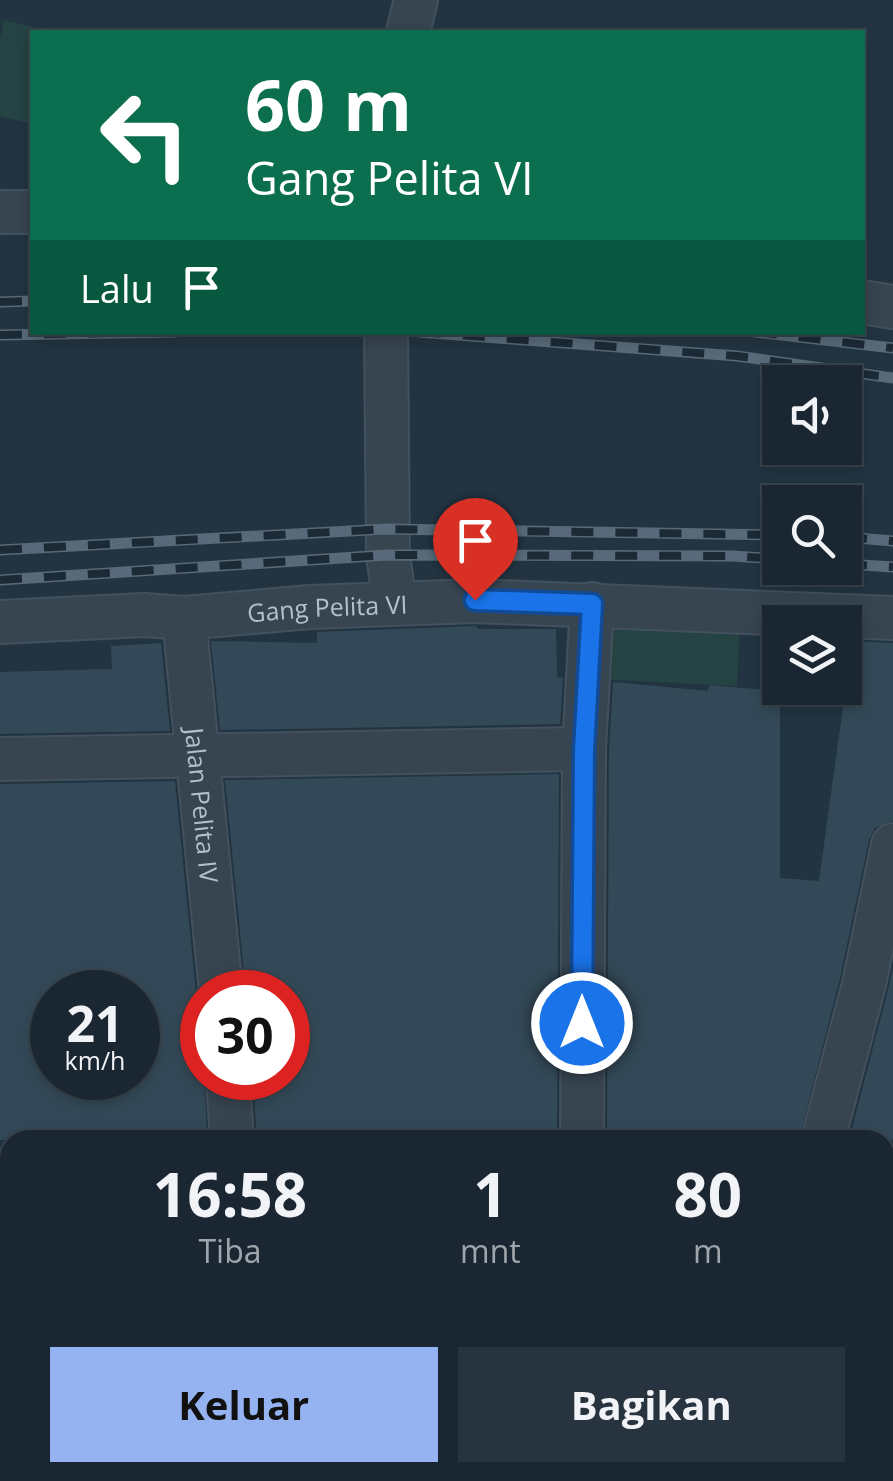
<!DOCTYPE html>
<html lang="id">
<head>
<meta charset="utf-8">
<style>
	body { margin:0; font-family:"Open Sans",sans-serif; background:#27333e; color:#f1f3f6; height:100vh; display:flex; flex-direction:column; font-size:38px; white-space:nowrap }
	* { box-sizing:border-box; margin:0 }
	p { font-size:32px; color:#9fa5ac }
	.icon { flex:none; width:55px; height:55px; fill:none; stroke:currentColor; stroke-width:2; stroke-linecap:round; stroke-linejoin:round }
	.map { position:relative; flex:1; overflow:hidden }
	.side { position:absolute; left:0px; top:1130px; width:895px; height:352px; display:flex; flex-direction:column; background:#1a2732; border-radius:30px 30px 0 0; box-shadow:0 5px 15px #0003,0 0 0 2px #38444d }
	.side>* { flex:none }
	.top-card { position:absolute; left:30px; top:30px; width:835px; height:305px; border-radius:0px; box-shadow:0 5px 15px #0003,0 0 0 2px #38444d; background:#0b6e4f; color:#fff; overflow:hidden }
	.buttons { position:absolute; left:762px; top:365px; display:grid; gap:20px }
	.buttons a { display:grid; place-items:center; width:100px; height:100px; border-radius:0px; background:#1a2732; box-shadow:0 5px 15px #0003,0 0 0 2px #38444d; font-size:50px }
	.speed { position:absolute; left:30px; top:970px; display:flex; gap:20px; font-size:50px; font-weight:700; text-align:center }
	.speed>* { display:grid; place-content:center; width:130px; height:130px; border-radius:50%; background:#1a2732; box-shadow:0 5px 15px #0003,0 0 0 2px #38444d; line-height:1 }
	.speed small { font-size:25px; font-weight:400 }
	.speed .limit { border:15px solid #d22; background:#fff; color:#111 }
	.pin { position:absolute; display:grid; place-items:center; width:85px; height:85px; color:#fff; margin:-102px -42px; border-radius:50% 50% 50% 0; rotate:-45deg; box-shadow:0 0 10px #0007 }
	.pin .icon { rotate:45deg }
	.me { position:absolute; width:110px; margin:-55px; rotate:0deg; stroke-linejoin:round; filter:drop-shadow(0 0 8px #0008) }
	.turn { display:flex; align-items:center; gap:35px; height:210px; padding:0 50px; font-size:45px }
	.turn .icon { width:130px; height:130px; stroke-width:2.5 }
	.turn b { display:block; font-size:70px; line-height:85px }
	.then { display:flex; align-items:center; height:95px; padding:0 50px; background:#0003; gap:20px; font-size:38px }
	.eta { display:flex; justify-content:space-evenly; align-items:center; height:170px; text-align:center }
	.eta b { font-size:60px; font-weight:700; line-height:70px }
	.action { display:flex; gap:20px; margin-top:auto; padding:20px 50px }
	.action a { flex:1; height:115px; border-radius:0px; background:#95b2f1; color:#111; font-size:40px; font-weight:700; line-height:115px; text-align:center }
	.action a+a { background:#27333e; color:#f1f3f6 }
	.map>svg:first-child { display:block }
</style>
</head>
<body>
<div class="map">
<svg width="893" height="1481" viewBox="0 0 893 1481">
	<rect width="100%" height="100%" fill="#223442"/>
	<g fill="#244342">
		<path d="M4,20L55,32H32V124L0,116V38Z"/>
		<path d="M597,619L740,626L737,686L594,679Z"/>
	</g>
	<g fill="#344958" fill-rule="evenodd">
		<path d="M475,626L479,629H556L557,677L563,678L560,724L220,730L211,641L317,643V632Z"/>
		<path d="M852,641L893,643V821L875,828L869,840L840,978L799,1140H658L659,1136L607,1134L609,750L613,682L708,691L709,685L780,691V878L819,881Z"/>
		<path d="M161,643L170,731L0,734V672L112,669L111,646Z"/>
		<path d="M559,774L557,1140H404V1137L257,1140L253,1078H288V992H246L225,780Z"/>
		<path d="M175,781L196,994L202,1008L207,1140H0V784ZM52,992H138V1078H52Z"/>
		<path d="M893,967V1140H849L888,990Z"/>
	</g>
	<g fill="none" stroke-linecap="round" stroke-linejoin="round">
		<g stroke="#43515d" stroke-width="46">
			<g id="street">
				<path d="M408,32L416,0"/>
				<path d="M0,212H32"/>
				<path d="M862,302L893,307"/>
				<path d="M386,332L388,555L395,604"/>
				<path id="s1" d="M184,618L221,992"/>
				<path id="s2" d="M0,622L144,615L184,618L310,607L475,601L893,618"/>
				<path d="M0,759L584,749"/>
				<path d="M228,1078L232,1140"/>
				<path d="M582,1140L584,749L592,604"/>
				<path d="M823,1140L864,984L893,845"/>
				<path d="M0,1312H10"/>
				<path d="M885,1452H893"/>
				<path d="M249,1472L250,1481"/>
				<path d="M588,1472L589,1481"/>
				<path d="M753,1481L754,1472"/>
			</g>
		</g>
		<use href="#street" stroke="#374551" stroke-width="42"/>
		<g stroke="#586a79" stroke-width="11">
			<g id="rail">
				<path d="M0,302L32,301"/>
				<path d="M419,332L737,356L893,378"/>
				<path d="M755,332L893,348"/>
				<path d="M0,335L175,332"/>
				<path d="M845,537L893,541"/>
				<path d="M0,550L387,529L780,535"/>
				<path d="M845,564L893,567"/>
				<path d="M0,580L388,555L732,556L780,559"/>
			</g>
		</g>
		<use href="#rail" stroke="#1c2a36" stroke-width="8" stroke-dasharray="22" stroke-linecap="butt"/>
	</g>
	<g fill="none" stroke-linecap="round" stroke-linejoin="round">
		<g stroke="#114b97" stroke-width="25">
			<path id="route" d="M475,600L592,604L584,750L582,1023"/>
		</g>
		<use href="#route" stroke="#1a73e8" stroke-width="18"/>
	</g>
	<g text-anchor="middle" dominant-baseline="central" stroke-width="10" stroke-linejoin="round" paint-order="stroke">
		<g font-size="25" fill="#b3c0cc" stroke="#1c2a36">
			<text stroke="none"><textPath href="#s2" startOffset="328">Gang Pelita VI</textPath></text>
			<text stroke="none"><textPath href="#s1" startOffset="188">Jalan Pelita IV</textPath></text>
		</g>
	</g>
</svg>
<div class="buttons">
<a><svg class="icon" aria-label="sound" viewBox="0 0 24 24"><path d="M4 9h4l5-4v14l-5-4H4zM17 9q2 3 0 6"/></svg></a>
<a><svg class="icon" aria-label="search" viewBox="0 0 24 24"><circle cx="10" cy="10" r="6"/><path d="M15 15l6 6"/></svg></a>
<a><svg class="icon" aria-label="layers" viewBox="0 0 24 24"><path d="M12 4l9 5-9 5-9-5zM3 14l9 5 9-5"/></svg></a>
</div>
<div class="speed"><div>21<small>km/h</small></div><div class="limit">30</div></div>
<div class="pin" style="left:475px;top:600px;background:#d93025"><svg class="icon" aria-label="arrive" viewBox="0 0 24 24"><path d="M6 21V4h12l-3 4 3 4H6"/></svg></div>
<svg class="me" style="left:582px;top:1023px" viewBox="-20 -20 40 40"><circle r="17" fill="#1a73e8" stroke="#fff" stroke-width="3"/><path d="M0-11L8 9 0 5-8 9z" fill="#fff"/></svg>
<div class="top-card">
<div class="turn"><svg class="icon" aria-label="left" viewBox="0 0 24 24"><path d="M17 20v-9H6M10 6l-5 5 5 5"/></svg><div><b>60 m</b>Gang Pelita VI</div></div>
<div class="then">Lalu<svg class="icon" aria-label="arrive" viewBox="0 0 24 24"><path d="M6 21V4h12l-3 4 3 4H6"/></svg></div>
</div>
<section class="side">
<div class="eta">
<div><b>16:58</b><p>Tiba</p></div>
<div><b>1</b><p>mnt</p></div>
<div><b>80</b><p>m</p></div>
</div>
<div class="action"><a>Keluar</a><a>Bagikan</a></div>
</section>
</div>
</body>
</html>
